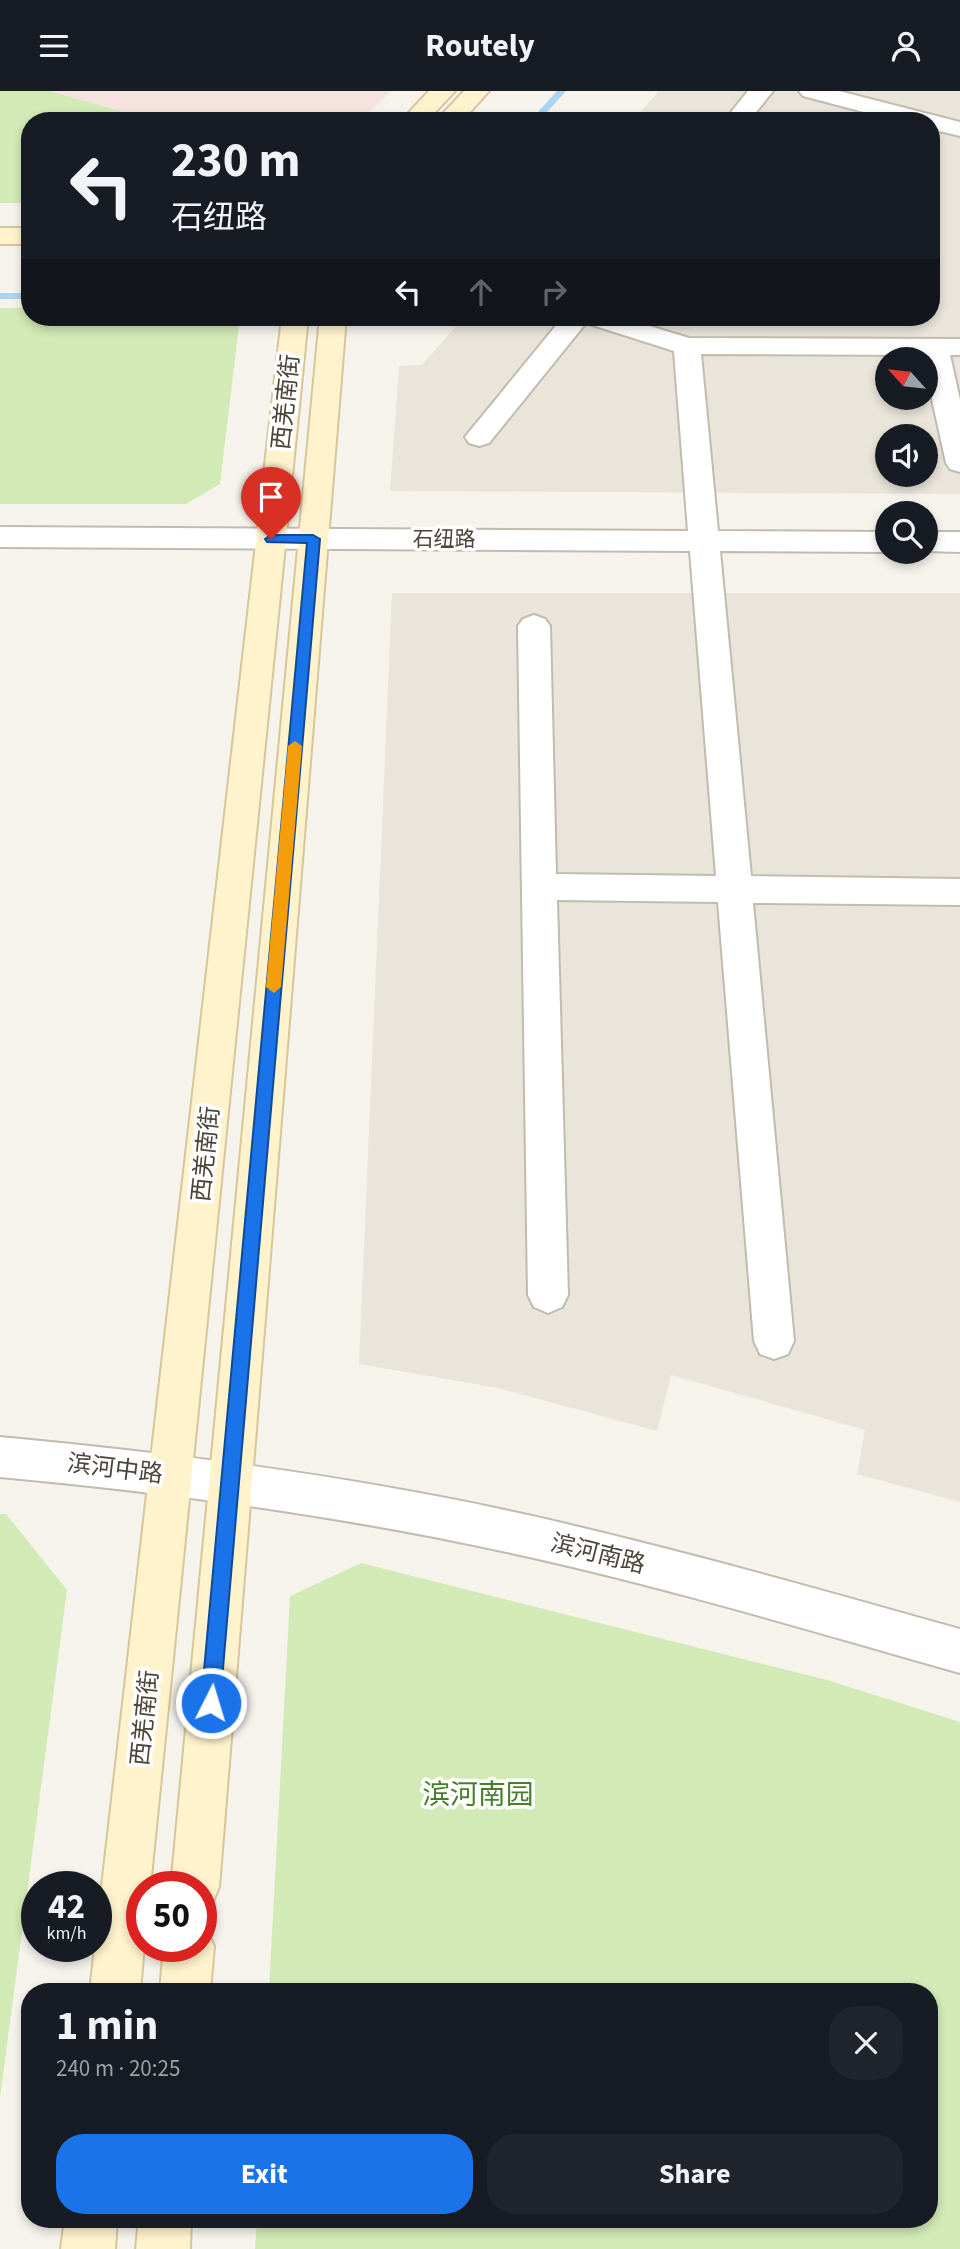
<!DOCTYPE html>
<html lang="en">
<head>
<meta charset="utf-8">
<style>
	body { margin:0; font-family:"Source Sans 3","Noto Sans SC",sans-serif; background:#20242c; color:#f1f3f6; height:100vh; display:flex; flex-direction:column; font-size:26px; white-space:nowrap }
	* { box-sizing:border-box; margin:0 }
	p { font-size:23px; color:#9ea1a6 }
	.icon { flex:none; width:38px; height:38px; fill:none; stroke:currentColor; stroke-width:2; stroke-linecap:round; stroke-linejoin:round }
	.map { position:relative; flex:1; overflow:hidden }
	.details { position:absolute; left:21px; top:1892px; width:917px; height:245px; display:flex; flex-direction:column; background:#171b24; border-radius:28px; box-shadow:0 4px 10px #0003 }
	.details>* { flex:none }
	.guide { position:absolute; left:21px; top:21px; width:919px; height:214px; border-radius:28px; box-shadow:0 4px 10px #0003; background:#171b24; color:#f1f3f6; overflow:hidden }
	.needle { width:46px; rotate:297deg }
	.buttons { position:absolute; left:875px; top:256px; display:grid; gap:14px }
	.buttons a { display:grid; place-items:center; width:63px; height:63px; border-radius:50%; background:#171b24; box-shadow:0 4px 10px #0003; font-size:35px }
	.speed { position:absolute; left:21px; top:1780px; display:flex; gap:14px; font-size:35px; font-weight:700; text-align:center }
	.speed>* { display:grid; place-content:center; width:91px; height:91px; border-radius:50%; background:#171b24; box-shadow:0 4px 10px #0003; line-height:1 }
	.speed small { font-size:18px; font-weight:400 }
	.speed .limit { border:10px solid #d22; background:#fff; color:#111 }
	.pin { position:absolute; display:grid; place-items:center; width:60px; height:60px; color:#fff; margin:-72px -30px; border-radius:50% 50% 50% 0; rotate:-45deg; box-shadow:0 0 7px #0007 }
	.pin .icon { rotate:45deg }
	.me { position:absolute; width:77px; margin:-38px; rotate:5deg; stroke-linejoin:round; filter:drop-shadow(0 0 5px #0008) }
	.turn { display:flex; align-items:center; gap:24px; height:147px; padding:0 35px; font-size:32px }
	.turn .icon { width:91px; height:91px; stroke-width:2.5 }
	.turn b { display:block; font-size:49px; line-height:60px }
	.lanes { display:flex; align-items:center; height:66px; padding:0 35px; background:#0003; justify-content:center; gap:35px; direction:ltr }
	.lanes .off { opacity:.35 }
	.round { display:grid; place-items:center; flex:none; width:74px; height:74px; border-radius:28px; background:#20242c }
	.overview { display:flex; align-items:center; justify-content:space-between; height:119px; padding:0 35px }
	h1 { font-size:42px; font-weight:700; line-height:52px }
	.cta { display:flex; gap:14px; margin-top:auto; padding:14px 35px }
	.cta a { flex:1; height:80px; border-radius:28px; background:#1a73e8; color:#fff; font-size:28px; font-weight:700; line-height:80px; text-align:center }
	.cta a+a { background:#20242c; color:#f1f3f6 }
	header { display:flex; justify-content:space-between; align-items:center; height:91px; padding:0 35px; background:#171b24; font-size:32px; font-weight:700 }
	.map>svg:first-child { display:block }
</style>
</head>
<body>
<header><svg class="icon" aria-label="menu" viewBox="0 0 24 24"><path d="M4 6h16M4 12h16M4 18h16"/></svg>Routely<svg class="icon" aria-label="person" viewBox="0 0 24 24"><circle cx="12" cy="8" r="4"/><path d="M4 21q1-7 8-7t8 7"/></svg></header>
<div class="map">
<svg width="960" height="2158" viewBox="0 0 960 2158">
	<rect width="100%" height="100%" fill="#f6f3ec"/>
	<g fill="#eae5da" fill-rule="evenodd">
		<path d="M659,0H960V403L390,400L399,275L422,274L464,226H931V30H633ZM887,268H926V306H887ZM887,345H926V383H887Z"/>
		<path d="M392,502H960V1411L857,1383L865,1339L671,1284L657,1340L498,1297L359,1273Z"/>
	</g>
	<path fill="#f6e3e0" d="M50,0H391L361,30H155Z"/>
	<g fill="#d2eab5">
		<path d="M0,0H50L155,30H30V112H0Z"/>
		<path d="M0,217H30V226H240L220,393L186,413H0Z"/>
		<path d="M0,1423H6L67,1499L0,2007Z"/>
		<path d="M361,1472L827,1589L960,1631V2158H255L257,2128H929V1900H269L290,1505Z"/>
	</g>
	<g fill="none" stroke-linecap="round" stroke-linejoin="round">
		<g fill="#a9d4f2" fill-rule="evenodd">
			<path d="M557,0H566L539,30H530Z"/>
			<rect x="0" y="202" width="30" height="6"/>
		</g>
		<g stroke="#c2bbae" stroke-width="4">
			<g id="minor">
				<path d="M748,0H773L749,30H724Z"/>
				<path d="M799,0H839L960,31V45L931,38V30H898L803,5Z"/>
				<path d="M563,226H620L689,247L960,248V264H950L960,309V381L950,378L946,372L926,281V268L922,264L701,263L718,440L887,441V461L720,460L751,785L960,788V814L753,812L794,1250L788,1263L774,1268L760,1263L754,1250L718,811L557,809L568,1204L562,1216L548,1222L534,1216L528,1204L518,535L523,528L534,524L545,528L550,535L556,783L716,785L690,460L0,456V436L688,440L674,260L586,232L489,352L479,355L469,352L465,346Z"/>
				<path d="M926,441H960V461L924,460Z"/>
			</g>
		</g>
		<g stroke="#c2bbae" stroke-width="4">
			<path id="tertiary" d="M0,1346C172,1362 345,1384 514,1421C664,1454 812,1497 960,1538V1582C811,1540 663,1495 511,1462C343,1425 172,1402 0,1386Z"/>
		</g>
		<g stroke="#d6c79b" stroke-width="4">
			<g id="secondary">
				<path d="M429,0H455L427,30H401Z"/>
				<path d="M464,0H489L462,30H436Z"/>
				<rect x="0" y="137" width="30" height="16"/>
				<path d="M282,226H308L150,1796H142V1855H144L140,1900H90Z"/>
				<path d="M320,226H346L219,1796L212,1813L201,1818V1796H171Z"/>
				<path d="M201,1836L206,1838L214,1855L210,1900H160L164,1855H201Z"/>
				<path d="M65,2128H117L115,2158H61Z"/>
				<path d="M139,2128H191L190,2158H136Z"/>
			</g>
		</g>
		<use href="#minor" fill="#fff" fill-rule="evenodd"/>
		<use href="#tertiary" fill="#fff" fill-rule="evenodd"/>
		<use href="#secondary" fill="#fff3cd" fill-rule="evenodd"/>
	</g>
	<path fill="#1a73e8" stroke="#114b97" stroke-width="2" d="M271,444H313L320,448L220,1612L217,1619L211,1621L204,1619L201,1612L307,452L267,451L265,448Z"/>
	<path fill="#f59e0b" d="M295,650L302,655L281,896L274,902L266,896L288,655Z"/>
	<g text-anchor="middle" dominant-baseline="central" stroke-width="7" stroke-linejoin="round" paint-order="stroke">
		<g font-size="21" fill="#4b4439" stroke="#fff">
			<text x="444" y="448">石纽路</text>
		</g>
		<g font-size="24" fill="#4b4439" stroke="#fff">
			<text transform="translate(286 311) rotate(-84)">西羌南街</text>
			<text transform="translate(206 1063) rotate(-84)">西羌南街</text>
			<text transform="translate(115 1378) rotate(7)">滨河中路</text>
			<text transform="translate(598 1463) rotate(14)">滨河南路</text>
			<text transform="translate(145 1627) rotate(-84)">西羌南街</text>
		</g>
		<g font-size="28" fill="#4a7f2a" stroke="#fff">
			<text x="478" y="1704">滨河南园</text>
		</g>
	</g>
</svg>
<div class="buttons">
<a><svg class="needle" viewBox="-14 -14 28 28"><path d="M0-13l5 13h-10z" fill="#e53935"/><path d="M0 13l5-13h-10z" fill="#9ea1a6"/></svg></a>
<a><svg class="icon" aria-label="sound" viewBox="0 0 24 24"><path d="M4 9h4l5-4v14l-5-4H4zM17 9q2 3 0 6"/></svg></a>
<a><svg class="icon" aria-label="search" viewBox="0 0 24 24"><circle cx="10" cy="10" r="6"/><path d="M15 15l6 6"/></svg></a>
</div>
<div class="speed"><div>42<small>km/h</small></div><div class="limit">50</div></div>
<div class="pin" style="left:271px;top:448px;background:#d93025"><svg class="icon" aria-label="arrive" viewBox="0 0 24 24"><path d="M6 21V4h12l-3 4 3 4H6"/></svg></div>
<svg class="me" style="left:211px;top:1612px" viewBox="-20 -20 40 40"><circle r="17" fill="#1a73e8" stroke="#fff" stroke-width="3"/><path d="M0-11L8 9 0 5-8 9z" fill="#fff"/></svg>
<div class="guide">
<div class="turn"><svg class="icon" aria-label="left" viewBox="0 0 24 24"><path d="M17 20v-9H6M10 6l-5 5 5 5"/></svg><div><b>230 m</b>石纽路</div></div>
<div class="lanes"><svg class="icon" aria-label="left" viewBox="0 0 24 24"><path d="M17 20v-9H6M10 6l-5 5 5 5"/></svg><svg class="icon off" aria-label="ahead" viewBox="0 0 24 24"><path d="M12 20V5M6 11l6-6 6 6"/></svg><svg class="icon off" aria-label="right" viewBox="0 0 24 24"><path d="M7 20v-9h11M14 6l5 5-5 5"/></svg></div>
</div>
<section class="details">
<div class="overview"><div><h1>1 min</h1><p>240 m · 20:25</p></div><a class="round"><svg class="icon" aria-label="close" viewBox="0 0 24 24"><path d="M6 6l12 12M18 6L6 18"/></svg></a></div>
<div class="cta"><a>Exit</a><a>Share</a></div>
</section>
</div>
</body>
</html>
